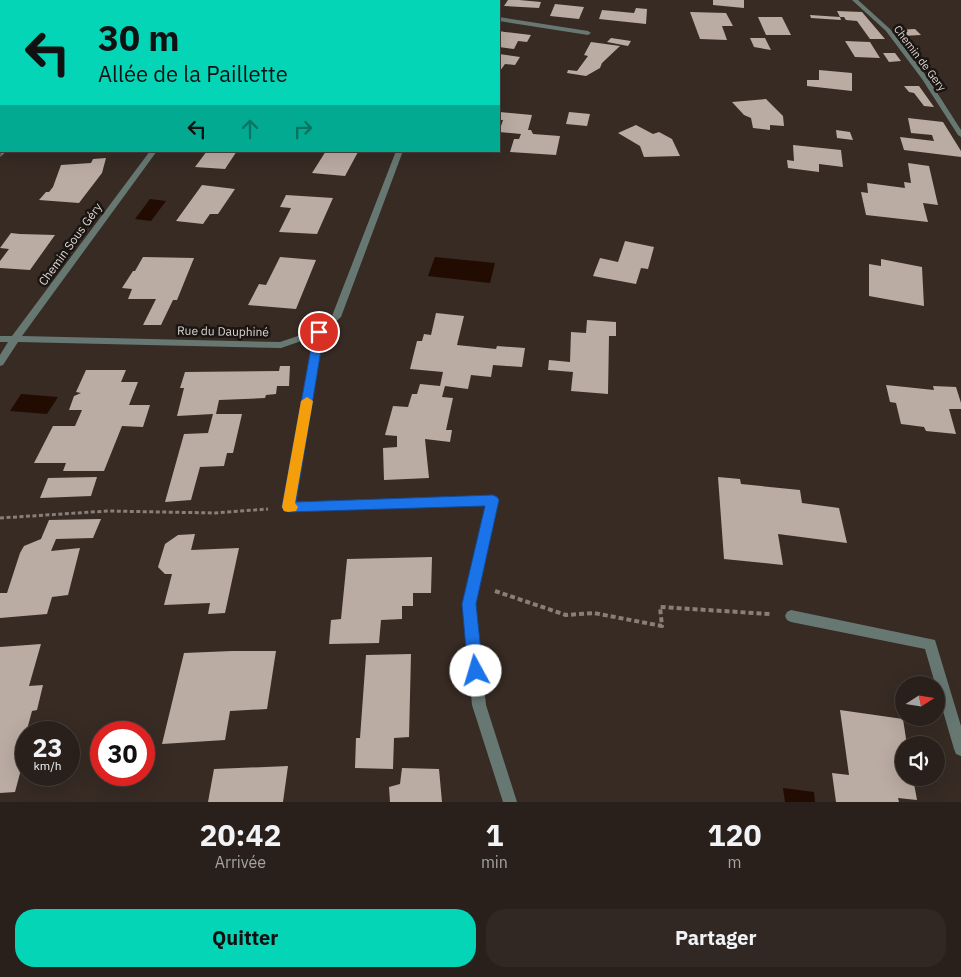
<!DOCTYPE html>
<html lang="fr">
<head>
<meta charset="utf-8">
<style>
	body { margin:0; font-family:"IBM Plex Sans",sans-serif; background:#312824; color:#f1f3f6; height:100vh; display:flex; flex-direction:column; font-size:19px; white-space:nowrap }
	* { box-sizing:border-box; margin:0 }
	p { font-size:16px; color:#a5a3a3 }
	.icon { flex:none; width:28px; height:28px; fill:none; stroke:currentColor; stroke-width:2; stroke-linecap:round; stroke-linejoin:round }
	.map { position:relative; height:802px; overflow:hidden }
	.drawer { display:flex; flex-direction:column; background:#29201b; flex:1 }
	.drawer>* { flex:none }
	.hud { position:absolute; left:0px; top:0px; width:500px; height:152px; box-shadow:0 5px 20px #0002,0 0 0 1px #453e3a; background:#03d5b6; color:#111; overflow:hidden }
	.needle { width:32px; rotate:78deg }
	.controls { position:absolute; left:895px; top:676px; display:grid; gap:10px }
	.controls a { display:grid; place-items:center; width:50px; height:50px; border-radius:50%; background:#29201b; box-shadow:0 5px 20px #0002,0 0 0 1px #453e3a; font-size:25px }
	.speed { position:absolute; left:15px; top:721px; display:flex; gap:10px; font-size:25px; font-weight:700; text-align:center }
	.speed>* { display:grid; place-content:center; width:65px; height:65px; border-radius:50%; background:#29201b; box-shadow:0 5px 20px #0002,0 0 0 1px #453e3a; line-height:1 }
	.speed small { font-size:12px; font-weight:400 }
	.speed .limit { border:8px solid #d22; background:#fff; color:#111 }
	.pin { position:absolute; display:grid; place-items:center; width:42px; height:42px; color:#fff; margin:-21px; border:2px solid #fff; border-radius:50%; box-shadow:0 1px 5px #0007 }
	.me { position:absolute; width:55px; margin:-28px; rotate:354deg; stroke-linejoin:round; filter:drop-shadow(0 0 4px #0008) }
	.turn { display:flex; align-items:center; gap:18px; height:105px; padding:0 15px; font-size:22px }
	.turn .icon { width:65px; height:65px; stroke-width:2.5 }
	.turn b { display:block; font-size:35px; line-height:42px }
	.lanes { display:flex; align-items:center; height:48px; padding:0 15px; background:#0003; justify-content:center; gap:25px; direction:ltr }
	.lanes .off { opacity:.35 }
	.eta { display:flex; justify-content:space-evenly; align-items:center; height:85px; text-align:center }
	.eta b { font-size:30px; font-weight:700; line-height:35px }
	.primary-button { display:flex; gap:10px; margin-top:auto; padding:10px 15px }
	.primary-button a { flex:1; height:58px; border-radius:20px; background:#03d5b6; color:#111; font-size:20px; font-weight:700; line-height:58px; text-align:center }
	.primary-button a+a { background:#312824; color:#f1f3f6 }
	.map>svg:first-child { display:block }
</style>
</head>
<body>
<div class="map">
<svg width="961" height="802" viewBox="0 0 961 802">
	<rect width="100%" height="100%" fill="#372b24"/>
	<g fill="#220b00">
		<path d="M150,199L166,201L151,221L135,219Z"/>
		<path d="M435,257L495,263L490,283L428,276Z"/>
		<path d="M21,394L58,397L47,414L10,411Z"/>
		<path d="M783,788L814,792L815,802H785Z"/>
	</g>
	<g fill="#baaca3">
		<path d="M508,0H519L541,2L539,8L504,6Z"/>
		<path d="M713,0H744V8L713,5Z"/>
		<path d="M555,4L584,7L579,19L550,16Z"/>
		<path d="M636,8L647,9L646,24L599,19L602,10L634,13Z"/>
		<path d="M837,11L862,12L885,39H870L857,21L846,20L844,17H840Z"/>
		<path d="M690,12L726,13L733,26H722L727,40L700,39Z"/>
		<path d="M810,15L840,17L841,20L811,18Z"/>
		<path d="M758,17H782L791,35H766Z"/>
		<path d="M915,29L921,35L902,36L896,30Z"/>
		<path d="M499,31L505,32L531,35L527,42L518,41L514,49L499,47Z"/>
		<path d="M611,38L631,41L628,46L607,42Z"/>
		<path d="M750,38H765L771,50L754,47Z"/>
		<path d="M845,41L870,42L880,58L855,57Z"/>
		<path d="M591,42L620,46L602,63L600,68L586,76L567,73L568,70L577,71L588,56L584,55Z"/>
		<path d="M883,53H895L901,61L889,62Z"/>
		<path d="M499,54L520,57L515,65L505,64L500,71H499Z"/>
		<path d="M819,70L852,73V91L807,86V80H819Z"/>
		<path d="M904,86H919L934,107L924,106L914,93L909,92Z"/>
		<path d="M766,99L783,116L784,126L770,125V130L753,128L751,118L744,115L732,102Z"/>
		<path d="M500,112L532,115L528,130H531L533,134L560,136L556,155L510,152L514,139H519L521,134L499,132L503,120H499Z"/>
		<path d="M569,112L590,114L587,126L566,124Z"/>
		<path d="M908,118L943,122L961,151V157L904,150L900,137L934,141L932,135L911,133Z"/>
		<path d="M636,125L653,134L659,132L672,139L680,156L644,157L640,146L618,133Z"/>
		<path d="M836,130L850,132L853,140L837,138Z"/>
		<path d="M793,145L841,150L843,167L819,164V172L788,168L787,160L794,161Z"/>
		<path d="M207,151H237L225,169L195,167Z"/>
		<path d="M326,151H347L358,152L345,176L312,173Z"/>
		<path d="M106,158L102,173L79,203L39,200L46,192H49L53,187L61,165L91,163L93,159Z"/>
		<path d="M908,163L929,166L938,205L923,203L928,222L866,215L861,192L868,193L867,183L905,188L904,182L911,183Z"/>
		<path d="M202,185L235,189L218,214H210L203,224L176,221Z"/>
		<path d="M286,195L333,198L317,234L279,232L291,208L280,207Z"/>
		<path d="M11,233L20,234L55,235L30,270L0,268V261L9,249L0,248Z"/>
		<path d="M625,241L654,247L648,269L641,268L636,284L593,276L600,258L618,262Z"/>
		<path d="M143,257L194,258L177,300H173L161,325H143L156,299H128L132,289L122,288L133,271H135Z"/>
		<path d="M280,257L316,260L296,309L248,305L259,284L266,285Z"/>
		<path d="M881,259L922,267L924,306L869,296V264L881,266Z"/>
		<path d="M436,313L464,316L457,345L496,349L497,346L525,348L522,367L493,365L491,377L471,375L468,389L445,386L442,397L453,398L446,430H452L450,442L425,439L429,478L384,480L383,448L397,447V436L385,435L393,406L408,407L412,394H417L420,384L440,386L443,372L410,369L417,341H422L424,334L431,335Z"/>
		<path d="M587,320L616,322V336H609L608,394L571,391L573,372L548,370L549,360L570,362L571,332L586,333Z"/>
		<path d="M280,366H290L289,386H277L276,394L266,395L265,398L219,400L216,414H242L233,453H227L224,466L200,467L191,500L165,502L184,434L208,433L213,414L177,416L184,388H180L185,372L279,371Z"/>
		<path d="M86,370H126L121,382H138L129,405H150L143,427L122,426L104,471H63L66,463H34L53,426H75L82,410H69L74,396L81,393L76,392Z"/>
		<path d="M886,385L934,390L933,386L956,387L961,403V409H949L956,434L926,431L924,427L901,424L896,403L890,402Z"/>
		<path d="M97,477L91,496L40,498L48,478Z"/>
		<path d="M718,477L740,479L741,484L800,490L802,503L839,508L847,543L778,534L783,565L724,559Z"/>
		<path d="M101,519L93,538L56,539L51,551L80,548L68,595L52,597L47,614L0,618V593H7L20,553L24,546L41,539L49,520Z"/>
		<path d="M195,534L191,550L239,548L225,613L208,614L210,603L164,605L172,574H165L158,567L165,544L178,535Z"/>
		<path d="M432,557L431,593H413V606H402V619L381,620L379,643L329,644L331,620L341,619L347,559Z"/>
		<path d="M41,644L29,686L43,685L37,710L32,711L18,763L23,762L15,792L0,793V647Z"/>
		<path d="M232,651H276L267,709L230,711L225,740L162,744L184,653Z"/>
		<path d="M411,654L409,737L394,738L393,769L355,768L356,738H360L366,655Z"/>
		<path d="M840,710L903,719L907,745H904V778H913L917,800L898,798L899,802H836L832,773L849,775Z"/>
		<path d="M288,766L283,802H208L214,769Z"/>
		<path d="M402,768L439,769L442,802H390L389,787L400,784Z"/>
	</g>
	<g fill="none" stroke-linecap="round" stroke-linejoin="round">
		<path stroke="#897f79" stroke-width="3" stroke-dasharray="4 2.5" stroke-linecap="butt" d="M0,518L108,511L215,513L268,509"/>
		<path stroke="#897f79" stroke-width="4" stroke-dasharray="5 3" stroke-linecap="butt" d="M495,591L566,615L594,613L662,626L660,607L770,614"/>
		<g fill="#677873" fill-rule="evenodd">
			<path d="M852,0H858L890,29L927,77L961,130V137L958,135L922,79L886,31Z"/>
			<path d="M499,17L588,31L591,33L588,35L499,21Z"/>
			<path d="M1,150V151H7L0,157Z"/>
			<path d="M150,151H157L22,336L280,342L316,330L332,316L396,151H403L341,317L323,333L294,502L493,495L497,497L499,500L475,604L486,705L517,802H503L472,705L463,604L486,505L288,512L284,510L282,507L313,337L281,348L18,342L3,365L0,366V355L8,342H0V336H12Z"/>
			<path d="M791,610L935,640L961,726V756L956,754L954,749L925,649L791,622L787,620L785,616L787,612Z"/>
		</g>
		<g stroke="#86a29a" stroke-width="10">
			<path d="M80,1L82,0"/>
			<path d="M0,61L1,60"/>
		</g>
	</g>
	<path fill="#1a73e8" stroke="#114b97" d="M319,328L324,332L296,502L493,495L497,497L499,500L476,604L483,671L481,676L476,678L470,676L468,671L462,604L485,506L288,512L284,511L282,507L314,332Z"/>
	<path fill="#f59e0b" d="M307,397L313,401L295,503L298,507L296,511L288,512L284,511L282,507L301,401Z"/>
	<g text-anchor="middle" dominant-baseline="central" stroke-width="5" stroke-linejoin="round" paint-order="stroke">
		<g font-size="11" fill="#ddd5d1" stroke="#1a1512">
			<text transform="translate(920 58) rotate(53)">Chemin de Gery</text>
		</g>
		<g font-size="12" fill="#ddd5d1" stroke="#1a1512">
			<text transform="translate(70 244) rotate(-54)">Chemin Sous Géry</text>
			<text transform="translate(223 331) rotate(1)">Rue du Dauphiné</text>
		</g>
	</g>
</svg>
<div class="controls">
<a><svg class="needle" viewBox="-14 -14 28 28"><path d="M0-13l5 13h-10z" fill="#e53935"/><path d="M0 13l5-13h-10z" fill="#a5a3a3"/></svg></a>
<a><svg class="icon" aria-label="sound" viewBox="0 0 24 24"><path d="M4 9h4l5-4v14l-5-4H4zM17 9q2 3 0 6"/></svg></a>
</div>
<div class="speed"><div>23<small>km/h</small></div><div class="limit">30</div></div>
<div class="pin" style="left:319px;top:332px;background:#d93025"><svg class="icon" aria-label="arrive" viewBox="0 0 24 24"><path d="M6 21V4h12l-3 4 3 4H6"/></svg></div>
<svg class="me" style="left:476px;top:671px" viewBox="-20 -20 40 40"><circle r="19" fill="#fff"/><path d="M0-13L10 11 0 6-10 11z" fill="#1a73e8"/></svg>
<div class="hud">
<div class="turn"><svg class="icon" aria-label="left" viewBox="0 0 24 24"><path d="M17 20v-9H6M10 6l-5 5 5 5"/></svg><div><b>30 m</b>Allée de la Paillette</div></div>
<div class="lanes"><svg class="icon" aria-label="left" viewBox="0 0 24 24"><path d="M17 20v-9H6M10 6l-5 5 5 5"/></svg><svg class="icon off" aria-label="ahead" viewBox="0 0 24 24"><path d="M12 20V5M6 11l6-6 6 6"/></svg><svg class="icon off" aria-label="right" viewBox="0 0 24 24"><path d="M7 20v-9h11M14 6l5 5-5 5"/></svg></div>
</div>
</div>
<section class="drawer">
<div class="eta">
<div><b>20:42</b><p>Arrivée</p></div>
<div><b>1</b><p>min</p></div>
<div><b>120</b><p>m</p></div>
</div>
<div class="primary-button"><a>Quitter</a><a>Partager</a></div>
</section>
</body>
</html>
